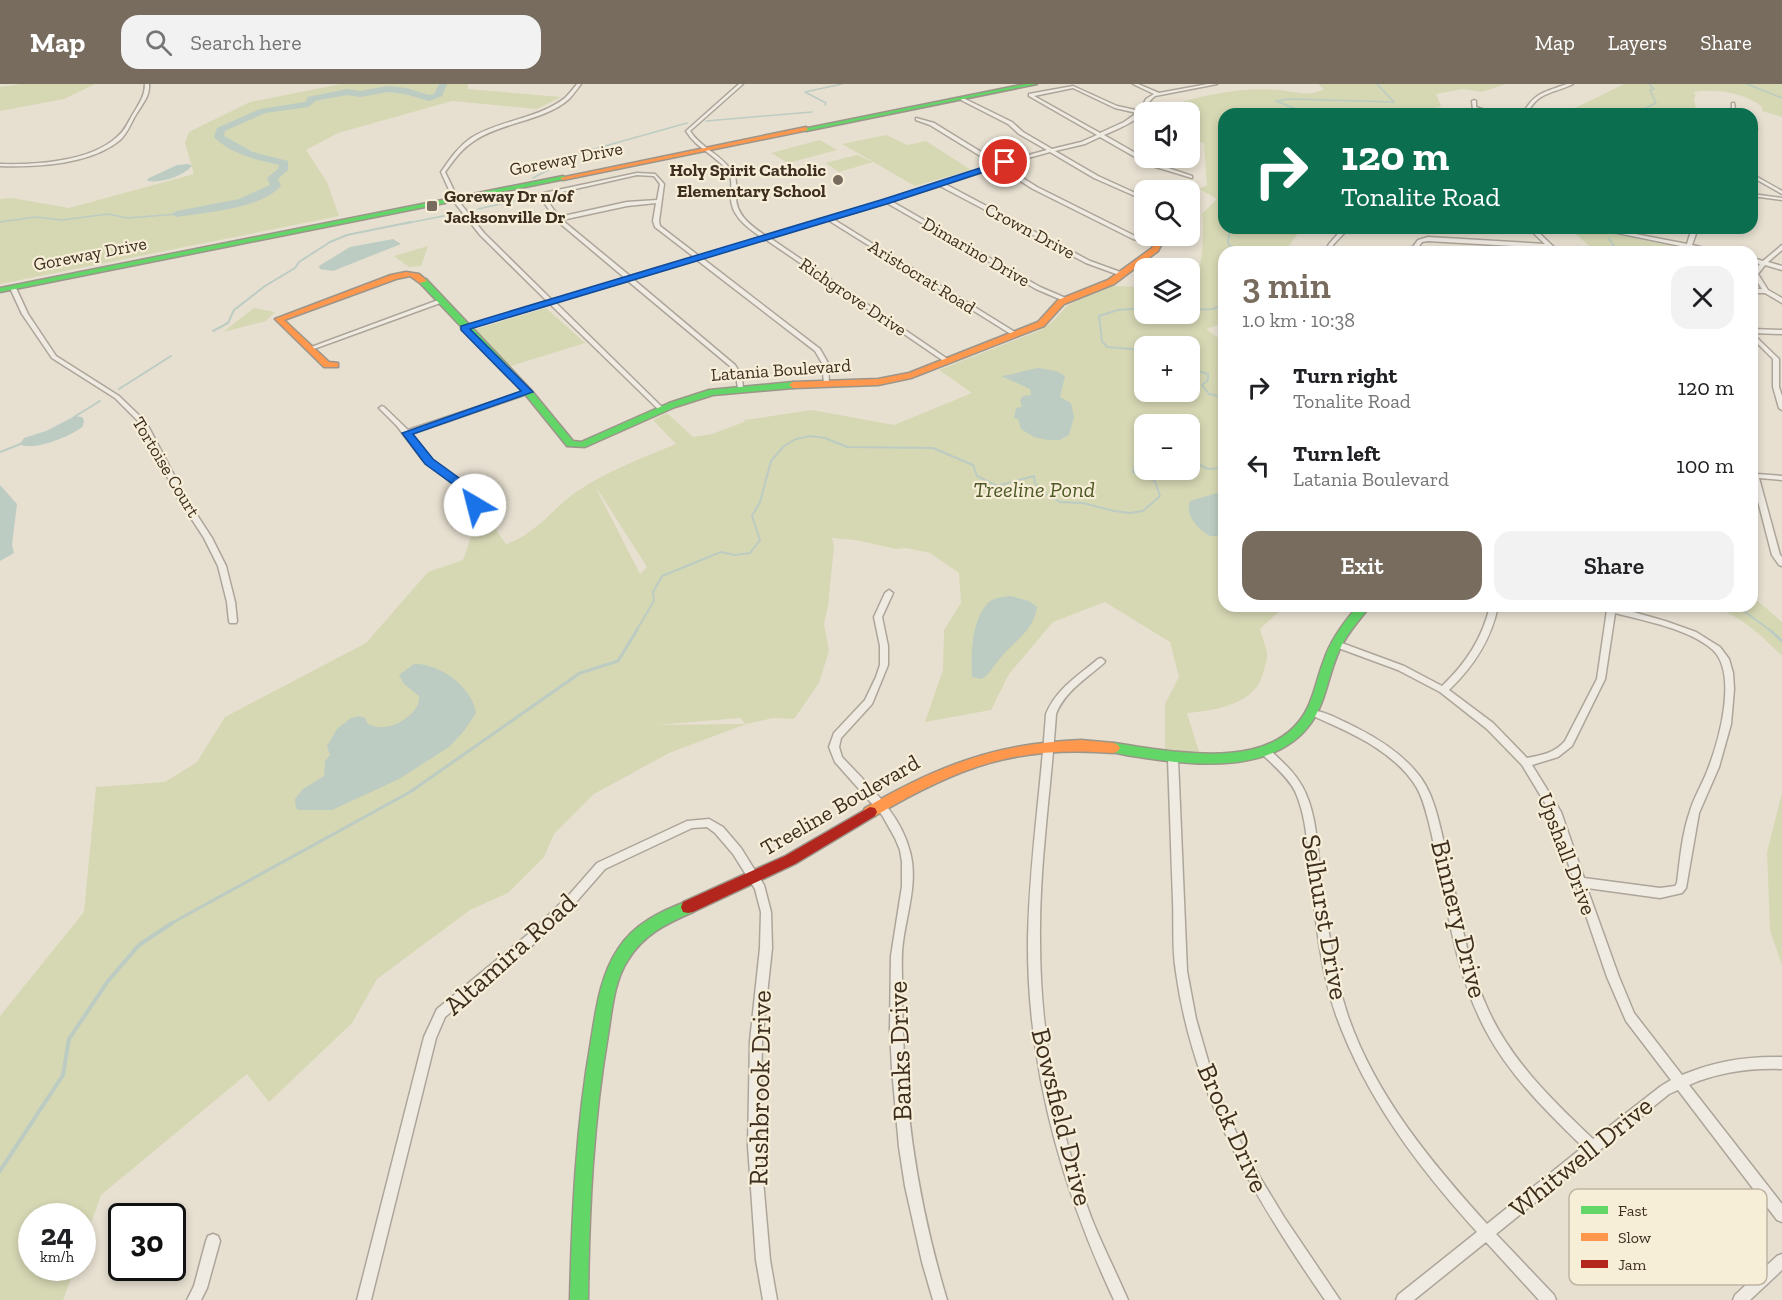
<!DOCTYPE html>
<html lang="en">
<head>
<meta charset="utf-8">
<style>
	body { margin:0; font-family:"Zilla Slab",serif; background:#f2f2f2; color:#202124; height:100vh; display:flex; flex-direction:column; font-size:22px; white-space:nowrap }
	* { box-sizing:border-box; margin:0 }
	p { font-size:20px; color:#757577 }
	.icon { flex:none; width:33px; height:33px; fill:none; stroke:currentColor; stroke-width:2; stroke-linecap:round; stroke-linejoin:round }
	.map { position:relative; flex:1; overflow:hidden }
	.side { position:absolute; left:1218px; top:162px; width:540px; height:366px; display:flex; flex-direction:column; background:#fff; border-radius:18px; box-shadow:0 3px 9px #0003 }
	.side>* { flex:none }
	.guide { position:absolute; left:1218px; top:24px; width:540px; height:126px; border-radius:18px; box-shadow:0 3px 9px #0003; background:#0b6e4f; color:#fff; overflow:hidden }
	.controls { position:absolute; left:1134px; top:18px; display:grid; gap:12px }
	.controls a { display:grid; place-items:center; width:66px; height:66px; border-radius:12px; background:#fff; box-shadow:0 3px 9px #0003; font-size:30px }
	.speed { position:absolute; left:18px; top:1119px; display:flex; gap:12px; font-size:30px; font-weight:700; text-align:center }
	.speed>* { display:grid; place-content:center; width:78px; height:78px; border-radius:50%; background:#fff; box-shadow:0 3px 9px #0003; line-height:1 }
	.speed small { font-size:15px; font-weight:400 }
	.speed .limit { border:3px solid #111; border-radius:9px; background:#fff; color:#111 }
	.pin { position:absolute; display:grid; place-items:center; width:51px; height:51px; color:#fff; margin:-26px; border:3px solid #fff; border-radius:50%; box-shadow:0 2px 6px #0007 }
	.me { position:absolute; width:66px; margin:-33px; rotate:323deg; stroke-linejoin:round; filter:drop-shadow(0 0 4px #0008) }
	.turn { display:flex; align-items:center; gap:21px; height:126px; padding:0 24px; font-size:27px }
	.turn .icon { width:78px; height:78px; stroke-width:2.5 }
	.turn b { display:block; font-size:42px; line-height:51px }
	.round { display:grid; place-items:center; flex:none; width:63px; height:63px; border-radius:18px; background:#f2f2f2 }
	.overview { display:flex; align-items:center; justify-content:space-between; height:102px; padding:0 24px }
	h1 { font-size:36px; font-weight:600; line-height:45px; color:#786c5e }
	.action { display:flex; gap:12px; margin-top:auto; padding:12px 24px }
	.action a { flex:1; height:69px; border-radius:18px; background:#786c5e; color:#fff; font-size:24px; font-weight:600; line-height:69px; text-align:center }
	.action a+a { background:#f2f2f2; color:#202124 }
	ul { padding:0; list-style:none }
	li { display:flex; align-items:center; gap:18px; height:78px; padding:0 24px }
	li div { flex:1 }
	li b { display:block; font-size:22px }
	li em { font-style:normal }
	header { display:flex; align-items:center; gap:36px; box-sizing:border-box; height:84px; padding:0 30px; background:#786c5e; color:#fff }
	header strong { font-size:28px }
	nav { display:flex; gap:33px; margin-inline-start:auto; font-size:21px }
	.search { width:420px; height:54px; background:#f2f2f2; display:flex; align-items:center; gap:15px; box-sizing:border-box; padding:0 21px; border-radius:18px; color:#757577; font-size:22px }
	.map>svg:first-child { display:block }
</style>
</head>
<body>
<header>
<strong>Map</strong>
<div class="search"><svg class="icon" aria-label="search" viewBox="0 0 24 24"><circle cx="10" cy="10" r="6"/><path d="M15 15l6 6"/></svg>Search here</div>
<nav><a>Map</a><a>Layers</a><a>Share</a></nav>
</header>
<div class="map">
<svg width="1782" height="1216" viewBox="0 0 1782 1216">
	<rect width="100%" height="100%" fill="#e7e0d1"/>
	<g fill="#d6d7b3" fill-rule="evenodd">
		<path d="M21,0H95L64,15L0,27V3Z"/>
		<path d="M341,0H468V5L561,13L537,25L452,17L338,49L306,66L327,98L339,132L0,200V115L12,114L69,124L194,90L185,59L189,48L250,18Z"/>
		<path d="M1318,0H1506L1482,8L1463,5L1436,10L1441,22L1435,24L1434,28L1437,30H1224V144H1302L1288,163L1291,168H1224V239L1206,245L1217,253L1224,252V522H1285L1260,545C1262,553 1265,560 1267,568C1268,574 1265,581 1264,586C1257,621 1216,626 1187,629L1200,671L1165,667V620L1179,593L1170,558L1105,518L1053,538L1009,590L991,626L925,638L943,586L944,546L961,519L959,489L930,469L906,464L896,465L856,456L832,454L834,463L828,522L824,540L829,567L819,599L794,635L773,634L746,640L669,669L594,710L554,750L544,773L508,809L470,826L377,895L352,939L269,1018L247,990L101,1111L83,1161L82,1132H32V1184H75L63,1216H0V932L84,828L96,703L165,698L197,678L225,633L366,559L428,488L463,476L476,438L488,435L506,460C535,451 552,425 576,408C607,387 642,374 676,360L653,336L667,329L693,353L712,350L744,338L745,336L812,326L894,341L972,309L939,286L1038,247L1051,239L1067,222L1081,214L1111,202L1144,203V230H1190V190C1192,188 1196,187 1198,185C1203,180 1204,138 1202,130L1217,115L1199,105L1207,101L1204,59L1190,56V28H1174L1176,20C1207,10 1246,3 1278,6C1295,7 1308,14 1324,5ZM1144,262H1190V308H1144ZM1144,340H1190V386H1144ZM598,406L647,483L640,490L597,406ZM741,634L745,640L654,641H655Z"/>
		<path d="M1624,0H1782V33L1762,27V23C1746,10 1719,4 1694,8L1696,12L1694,14L1696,25L1681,30H1563Z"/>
		<path d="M886,51L908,61L926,57L971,86L915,102L842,60Z"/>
		<path d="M820,56L837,66L788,79L771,69Z"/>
		<path d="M857,71L873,78L839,88L825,79Z"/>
		<path d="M1569,144H1586L1699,168H1596Z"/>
		<path d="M428,162L421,182L409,183L394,172Z"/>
		<path d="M254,224L275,228L266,237L223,248Z"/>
		<path d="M546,224L585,259L508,283L473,246Z"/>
		<path d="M1752,512L1782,538V572C1761,551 1739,530 1710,522H1752Z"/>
		<path d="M1782,709V881L1770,847L1767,768Z"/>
	</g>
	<g fill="#bcccc2">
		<path d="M188,80L192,82C181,93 162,99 148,97L147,95L177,81Z"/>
		<path d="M393,155L401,160L333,187L320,185L319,182L350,163Z"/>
		<path d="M1039,284L1056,287L1065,292L1060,313L1071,319L1074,333L1069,351L1060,356H1048L1034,353L1021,345L1018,335L1014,334L1016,324L1022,323L1020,316L1023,312L1031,311L1030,305L1001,292C1013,291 1025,286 1039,284Z"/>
		<path d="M75,332L82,333L84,336L83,342C73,352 32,368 20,360L24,354L46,347Z"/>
		<path d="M0,401L17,420L12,461L14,469L0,477Z"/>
		<path d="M1224,407V452H1210C1199,446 1184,431 1190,417Z"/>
		<path d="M1011,512L1029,517L1037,523C1033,549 1012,558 998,577C992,584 990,590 982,595L972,593C971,571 971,537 988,519C994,513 1003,513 1011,512Z"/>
		<path d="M414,580C440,579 473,604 476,629L464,647L449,663L399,695L332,726H298L296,724L295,715L303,705L324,692L325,677L330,671L327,662L337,645L351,634L359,632L365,634L368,640C372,641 377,644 382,643C397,643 421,628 419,612L404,600L399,591Z"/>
	</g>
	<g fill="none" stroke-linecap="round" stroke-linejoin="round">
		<g stroke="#bcccc2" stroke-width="1.5">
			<path d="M1377,0L1394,18"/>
			<path d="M1747,0L1782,14"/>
			<path d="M1276,17L1289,15L1394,18"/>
			<path d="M1276,17L1296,25L1331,30"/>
			<path d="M825,21L826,19L805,8L842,0"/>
			<path d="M1634,30L1656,19L1650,6L1654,5L1649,0"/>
			<path d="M706,37L812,28"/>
			<path d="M533,94L580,69L687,39"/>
			<path d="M478,125L523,115"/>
			<path d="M0,138L36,133L62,136L108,130L128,134L177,130"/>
			<path d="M403,140L453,130"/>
		</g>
		<g stroke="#bcccc2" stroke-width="2">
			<path d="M1236,144L1229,149L1228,160L1240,168"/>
			<path d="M1609,155L1618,168"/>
			<path d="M1144,224L1118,226L1099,232L1102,257L1107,263L1144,266"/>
			<path d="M1190,226L1213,225L1224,220"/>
			<path d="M1170,230H1174"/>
			<path d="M213,247L228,239L234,226L265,202L295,184L299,178L330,158L347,151L411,138"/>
			<path d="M1190,284L1208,290V296L1202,301L1209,310L1224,313"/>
			<path d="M119,305L171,272"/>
			<path d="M74,333L100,317"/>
			<path d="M0,368L23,359"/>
			<path d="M1190,376L1208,385L1224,384"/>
			<path d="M1737,522L1771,547"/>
			<path d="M636,547L654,517L653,508L662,492L721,468L735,471L750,469L760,456L752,432L760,418L771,377L784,362L796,355L810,352L825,354L847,363L933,364L973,381L977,392L997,402L1034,392L1035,399L1042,408L1060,418L1083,419L1114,427L1130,429L1143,427L1160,412L1155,397L1133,388L1135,379L1144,370"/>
		</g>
		<g stroke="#bcccc2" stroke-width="3">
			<path d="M1770,546L1782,557"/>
			<path d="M170,840L410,708L580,589L618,577L637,546"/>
		</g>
		<path stroke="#bcccc2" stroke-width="4" d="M0,1087L63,991L69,955L108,897L139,861L172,839"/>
		<path fill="#bcccc2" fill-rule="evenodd" d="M439,0H447L442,12L429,17L405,10L388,8L360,13L347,11L315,17L309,23L265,29L225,47L224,52L253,68L288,77V86L278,95L281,102C260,125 207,128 177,133L171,130L177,127L239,115L270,101L267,94L278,85L279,81C256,76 231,70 214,53L217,44L260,25L305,18L308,13L347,5L360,7L388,2L406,4L429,11L434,10Z"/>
		<g stroke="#ada599" stroke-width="3">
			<g id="street">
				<path d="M145,0H149C150,12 143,19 137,29C131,38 128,49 120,56C90,81 36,83 0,82V80C35,81 90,78 117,53C125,47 128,38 133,30C139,20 145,12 145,0Z"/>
				<path d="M577,0H581C577,5 573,11 569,15C544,37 502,38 474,57C461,65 454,76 445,88L460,119L484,149L552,216L625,194L556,136L539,111V110L637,89L655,90L664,100L659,137L660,142L699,172L761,153C745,142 729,130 731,109C731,100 733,94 727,86C715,71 696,64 686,47L739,0H743L690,47C701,64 720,70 731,86C737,93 736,99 736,108C734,130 750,141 766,152L912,108L995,81L930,41L916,36V34L934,39L999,79L1047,66L1019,50L1008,40L961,16V14H963L1012,38L1023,48L1052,65L1081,58L1097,51L1029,12V10L1073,2L1117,22L1140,27L1146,15L1154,10L1133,0H1138L1159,9L1208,0H1217L1155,12C1148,17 1148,22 1144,28C1136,38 1115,46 1104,51L1153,79L1192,92V94L1149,81L1100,53L1085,60L1055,67L1098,92L1144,113V116L1094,94L1050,68L1002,81L1037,103L1137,153L1160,159V161L1133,155L1033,105L998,83L945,100L1090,177L1123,189V191H1119L1086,179L940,102L891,117L1040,203L1068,215V217H1064L1036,205L887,119L833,135L1018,250V252H1014L828,136L770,154L949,276V278H945L765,155L702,174L820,265L828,279L829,300L824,299L822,279L815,267L697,176L633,195L735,281L742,292L743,305L738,304L736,292L731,283L628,197L555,218L664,325L665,326L662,328L660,327L550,220L466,245L461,244L547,217L480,151L455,119L441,88C450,75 458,63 471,54C500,36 538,35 565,14C569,10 573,5 577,0ZM1073,4L1115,24L1137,29L1124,38L1100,49L1034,12ZM637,91L654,92L660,100L657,116L627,118L559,133L544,112ZM656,119L653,137L655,143L694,173L630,192L562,136L627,122Z"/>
				<path d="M1567,0H1573C1553,10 1538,7 1527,30H1523C1534,8 1546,8 1567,0Z"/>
				<path d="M1474,16L1476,17V23L1496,30H1489L1473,25L1472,17Z"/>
				<path d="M1732,19H1734L1735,25L1742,30H1737L1732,26Z"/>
				<path d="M1752,40L1757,45L1754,57L1752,58Z"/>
				<path d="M1752,90L1782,107V110L1752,93Z"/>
				<path d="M1752,110L1782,114V116L1752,112Z"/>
				<path d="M1343,144H1349L1333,161L1331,168H1325L1329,160Z"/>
				<path d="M1528,144H1534L1559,168H1553L1548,164L1428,157L1422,158L1415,168H1409L1418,156L1428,153L1545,160Z"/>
				<path d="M1593,144H1604L1687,160L1692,144H1698L1692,161L1721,168H1710Z"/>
				<path d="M1782,161V166L1768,178L1782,182V186L1765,181L1758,190L1768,206L1782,214V219L1765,209H1752V205H1762L1752,190L1760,180L1752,178V174L1763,177Z"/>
				<path d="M13,202L16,204L28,230L56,272L119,312L146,338L186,414L212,454L226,482L235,518L237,537L236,539H230L229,537L227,518L218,482L204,454L178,414L140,339L115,314L52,274L22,230L10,204Z"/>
				<path d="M441,215L444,217L443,218L311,266L306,265Z"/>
				<path d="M1752,245L1782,246V250L1752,249Z"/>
				<path d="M1752,249L1779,275V303L1782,312V326L1779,324L1773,303V275L1752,254Z"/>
				<path d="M528,306L531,308L530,309L411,350L434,378L466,403L479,421L475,423H472L461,406L422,375L397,342L379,324L382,322L384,323L408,346Z"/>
				<path d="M1752,386L1757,390L1782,392V396L1759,394L1780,471L1782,473V482L1779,481L1772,471L1752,394Z"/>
				<path d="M889,506L893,509L882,533L888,562V581L872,620L841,654L839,663L842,673C868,701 901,730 910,768C918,798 907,828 903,858C901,871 902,885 902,898C902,1010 915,1109 947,1216H933L922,1178L905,1102L899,1063L892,985L890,945L891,872L902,802V778L900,766L895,754L882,731L835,678L829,663L834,649L865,616L876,593L880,581V562L874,533L885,509Z"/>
				<path d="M1490,522H1498C1491,556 1474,582 1449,606L1493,639L1527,674C1542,671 1555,669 1565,657L1597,595L1607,526L1599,524L1598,522H1612L1665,537L1696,548L1720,563L1729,575L1733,589L1734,605L1731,640L1719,683L1699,729L1686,804L1682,809L1660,814L1587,804L1619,893L1634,929L1682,991C1715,977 1747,972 1782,973V985C1750,984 1719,988 1689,1001L1782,1120V1138L1777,1136L1678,1006L1669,1010L1496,1150L1554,1211L1556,1216H1539L1486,1158L1414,1216H1396L1398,1211L1477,1148C1418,1083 1366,1014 1336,931C1320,884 1315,832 1310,783C1307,758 1306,731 1295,707C1287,692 1273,681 1262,670L1260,667L1262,664H1268C1280,676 1294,687 1302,702C1316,727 1317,758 1320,786C1327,834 1332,883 1347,929C1374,1010 1431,1078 1487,1140L1583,1063C1547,1028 1510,992 1486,947C1452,884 1446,808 1429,739C1426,727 1423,715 1417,704C1394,666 1349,648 1311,631L1309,629L1311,627C1322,625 1346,639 1357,644C1381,656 1405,672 1421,694C1435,714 1439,739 1445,763C1458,815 1464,871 1486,921C1509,975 1552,1016 1593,1055L1661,1002L1671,996L1626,937L1607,893L1551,729L1522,681L1487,645L1440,608L1398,586L1333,562L1332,560L1336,557L1339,558L1404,582L1442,602C1466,579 1482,555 1490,522ZM1615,529C1645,537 1690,545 1713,566C1738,590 1719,657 1708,685C1703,699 1694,713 1690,727C1682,750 1680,775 1677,799L1675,802L1660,804L1584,794L1561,728L1532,681L1558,673L1572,662L1605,595Z"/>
				<path d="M1101,574L1105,577L1104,579C1086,595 1065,607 1056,630C1051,706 1039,781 1040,857C1040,950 1058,1045 1091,1133C1102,1161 1116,1188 1128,1216H1114C1061,1103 1027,982 1028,856C1029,781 1041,705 1046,630C1057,604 1078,592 1098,575Z"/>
				<path d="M1173,671L1176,672L1178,675L1187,887L1196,935L1209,980L1223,1019L1240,1057L1261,1095L1284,1133L1340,1216H1325C1255,1115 1193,1012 1176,888C1172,865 1174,840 1173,816C1171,769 1170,722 1168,675L1170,672Z"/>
				<path d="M709,735L723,743L741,764L764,801L771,828L772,864L762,957L760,1062L770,1176L777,1216H763L756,1176L748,1062L750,957L760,864L761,828L755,805L733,770L715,749L707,743L692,744L605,785L577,817L540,855L445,933L436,954L371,1216H357L424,953L437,925L532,847L569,811L597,779L687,737Z"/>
				<path d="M213,1150L218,1152L220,1157L207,1204L201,1216H187L194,1202L206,1157L208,1152Z"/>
				<path d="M1782,1170V1186L1750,1216H1733L1735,1211L1777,1172Z"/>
			</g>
		</g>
		<g stroke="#9c958a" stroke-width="3">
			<g id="fast">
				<path d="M1026,0H1037L806,47L803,45Z"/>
				<path d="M563,92L565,93V95L0,208V204Z"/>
				<path d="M420,195H426L531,306L573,357L581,358L669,319L709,306L793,298L797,301L793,304L713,311L675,323L585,363L567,362L525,310L420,199Z"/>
				<path d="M1358,522H1370C1359,537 1346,550 1339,567C1328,591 1326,618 1311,639C1276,689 1197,682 1145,674C1134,672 1121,671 1110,667L1108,664L1110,661L1114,659C1171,667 1276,691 1308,623C1315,608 1318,591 1324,576C1331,555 1344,538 1358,522Z"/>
				<path d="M688,817L693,818L695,823L693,828C667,839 643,851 628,876C614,897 612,926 608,951C593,1039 589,1127 588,1216H570C572,1129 576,1042 591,957C596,926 600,892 618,865C634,840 661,827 688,817Z"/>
			</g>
		</g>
		<g stroke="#9c958a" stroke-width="3">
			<g id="slow">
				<path d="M806,43L808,46L563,96L560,94Z"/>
				<path d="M1158,152H1166L1158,167L1114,200L1064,220L1044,242L911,294L878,301L793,304L789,301L793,298L878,295L909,289L1038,238L1058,216L1108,196L1152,164Z"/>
				<path d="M406,188L419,190L427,197L420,199L410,192L396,195L284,236L329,278L338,279V283H324L275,235L391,191Z"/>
				<path d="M1081,656L1114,659L1118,661L1120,664L1118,667L1114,669C1016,661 958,683 875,732L870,733L865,732L863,728L865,724C937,682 997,659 1081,656Z"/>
			</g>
		</g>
		<g stroke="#9c958a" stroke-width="3">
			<path id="jam" d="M870,723L875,724L877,728L875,732L795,780L693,828L688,829L683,828L681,823L683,818L785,772Z"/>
		</g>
		<use href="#street" fill="#efebe3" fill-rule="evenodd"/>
		<use href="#fast" fill="#63d668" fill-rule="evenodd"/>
		<use href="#slow" fill="#ff974d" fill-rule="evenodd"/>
		<use href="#jam" fill="#b3261e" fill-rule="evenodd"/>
	</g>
	<path fill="#1a73e8" stroke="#114b97" stroke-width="1.5" d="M1005,76L1008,80L890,119L470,245L533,308L413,350L433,375L466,399L481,421L479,424H471L458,404L425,380L402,349L521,307L461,246V242L884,115Z"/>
	<g fill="#786c5e" stroke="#f7eed8" stroke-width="2">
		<circle cx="838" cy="96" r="6"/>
		<rect x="426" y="116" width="12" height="12" rx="3"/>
	</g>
	<g text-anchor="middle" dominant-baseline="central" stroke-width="4.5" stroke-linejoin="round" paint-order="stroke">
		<g font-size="18" fill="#3d2e20" stroke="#f7eed8">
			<text transform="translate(566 75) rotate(-11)">Goreway Drive</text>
			<text transform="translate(1030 147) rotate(28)">Crown Drive</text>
			<text transform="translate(976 168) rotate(30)">Dimarino Drive</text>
			<text transform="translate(90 170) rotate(-11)">Goreway Drive</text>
			<text transform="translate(922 193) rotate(32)">Aristocrat Road</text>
			<text transform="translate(853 213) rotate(34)">Richgrove Drive</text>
			<text transform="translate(781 286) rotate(-4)">Latania Boulevard</text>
			<text transform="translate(166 383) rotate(59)">Tortoise Court</text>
		</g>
		<g font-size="18" font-weight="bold" fill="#3d2e20" stroke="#f7eed8" text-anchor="end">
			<text x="826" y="86">Holy Spirit Catholic<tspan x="826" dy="21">Elementary School</tspan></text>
			<text x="444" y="112" text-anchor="start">Goreway Dr n/of<tspan x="444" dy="21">Jacksonville Dr</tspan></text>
		</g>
		<g font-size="22" font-style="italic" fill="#4d5a26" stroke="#f7eed8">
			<text x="1034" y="405">Treeline Pond</text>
		</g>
		<g font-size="22" fill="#3d2e20" stroke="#f7eed8">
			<text transform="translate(840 721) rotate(-30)">Treeline Boulevard</text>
			<text transform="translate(1567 770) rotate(69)">Upshall Drive</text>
		</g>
		<g font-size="27" fill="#3d2e20" stroke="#f7eed8">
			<text transform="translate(1325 833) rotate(80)">Selhurst Drive</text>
			<text transform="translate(1459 835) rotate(76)">Binnery Drive</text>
			<text transform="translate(510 870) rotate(-42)">Altamira Road</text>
			<text transform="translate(900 967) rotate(-92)">Banks Drive</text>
			<text transform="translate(760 1004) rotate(-89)">Rushbrook Drive</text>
			<text transform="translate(1062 1033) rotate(76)">Bowsfield Drive</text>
			<text transform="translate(1233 1044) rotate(66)">Brock Drive</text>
			<text transform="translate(1581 1073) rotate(-39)">Whitwell Drive</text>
		</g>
	</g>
	<rect x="1569" y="1105" width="198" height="96" rx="9" fill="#f7eed8" stroke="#bfb4a1" stroke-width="1.5"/>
	<rect x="1581" y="1122" width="27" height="8" fill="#63d668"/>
	<rect x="1581" y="1149" width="27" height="8" fill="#ff974d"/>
	<rect x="1581" y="1176" width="27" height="8" fill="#b3261e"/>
	<g font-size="16" fill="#3d2e20">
		<text x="1618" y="1132">Fast</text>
		<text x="1618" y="1159">Slow</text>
		<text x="1618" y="1186">Jam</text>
	</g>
</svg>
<div class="controls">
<a><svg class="icon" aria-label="sound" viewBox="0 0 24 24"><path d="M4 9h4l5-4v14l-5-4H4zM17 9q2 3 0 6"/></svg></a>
<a><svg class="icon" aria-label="search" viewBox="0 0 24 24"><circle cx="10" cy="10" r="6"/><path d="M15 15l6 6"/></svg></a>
<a><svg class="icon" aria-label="layers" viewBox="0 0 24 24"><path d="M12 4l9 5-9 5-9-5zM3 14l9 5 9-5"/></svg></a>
<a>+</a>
<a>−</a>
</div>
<div class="speed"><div>24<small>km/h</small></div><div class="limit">30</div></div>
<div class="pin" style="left:1005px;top:78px;background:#d93025"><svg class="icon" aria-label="arrive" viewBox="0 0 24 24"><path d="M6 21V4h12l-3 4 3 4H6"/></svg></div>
<svg class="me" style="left:475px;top:421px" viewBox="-20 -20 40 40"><circle r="19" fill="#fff"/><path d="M0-13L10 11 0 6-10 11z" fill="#1a73e8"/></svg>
<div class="guide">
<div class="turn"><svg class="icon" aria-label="right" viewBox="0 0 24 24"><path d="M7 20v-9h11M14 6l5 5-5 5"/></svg><div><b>120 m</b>Tonalite Road</div></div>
</div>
<section class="side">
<div class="overview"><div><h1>3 min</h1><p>1.0 km · 10:38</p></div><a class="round"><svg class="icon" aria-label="close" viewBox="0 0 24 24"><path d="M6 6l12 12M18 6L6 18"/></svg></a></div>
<ul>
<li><svg class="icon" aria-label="right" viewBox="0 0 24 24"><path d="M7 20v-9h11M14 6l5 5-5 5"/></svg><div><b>Turn right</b><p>Tonalite Road</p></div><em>120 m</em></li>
<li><svg class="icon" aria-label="left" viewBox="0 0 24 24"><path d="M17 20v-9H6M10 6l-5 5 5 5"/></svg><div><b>Turn left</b><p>Latania Boulevard</p></div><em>100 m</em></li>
</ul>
<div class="action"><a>Exit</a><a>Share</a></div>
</section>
</div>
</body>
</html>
